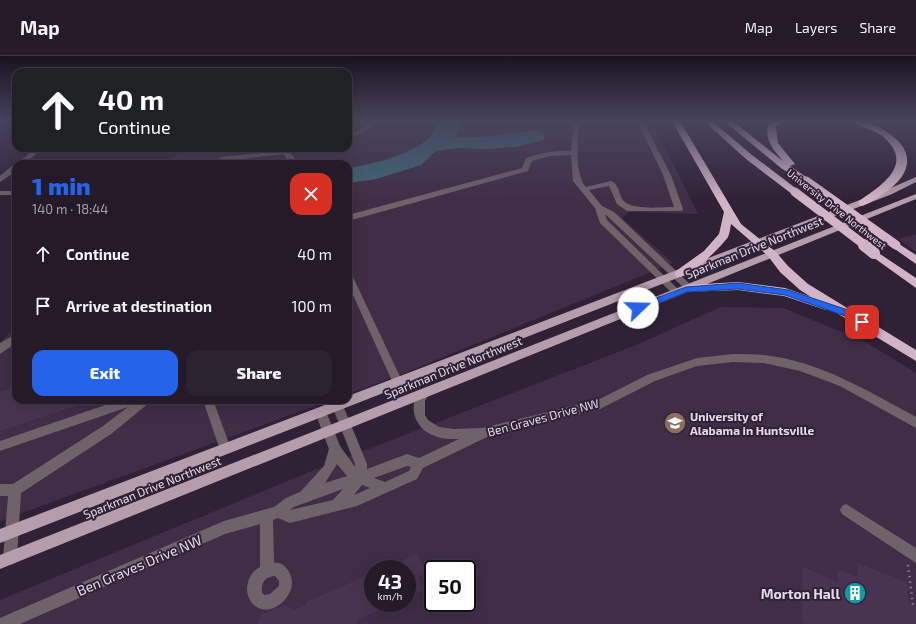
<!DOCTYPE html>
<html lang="en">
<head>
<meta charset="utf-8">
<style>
	body { margin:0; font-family:"Exo 2",sans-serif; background:#2c2330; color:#f1f3f6; height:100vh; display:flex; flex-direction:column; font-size:15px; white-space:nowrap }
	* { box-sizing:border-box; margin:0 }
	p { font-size:13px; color:#a3a1a8 }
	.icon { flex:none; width:22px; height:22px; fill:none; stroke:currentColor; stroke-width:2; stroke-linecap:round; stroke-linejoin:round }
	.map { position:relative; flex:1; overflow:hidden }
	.sheet { position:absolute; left:12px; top:104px; width:340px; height:244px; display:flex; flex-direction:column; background:#241a28; border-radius:12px; box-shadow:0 4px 16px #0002,0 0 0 1px #413845 }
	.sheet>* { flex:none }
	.guide { position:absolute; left:12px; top:12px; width:340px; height:84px; border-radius:12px; box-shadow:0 4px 16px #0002,0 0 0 1px #413845; background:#202124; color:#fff; overflow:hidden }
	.speed { position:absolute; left:364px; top:504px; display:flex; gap:8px; font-size:20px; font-weight:700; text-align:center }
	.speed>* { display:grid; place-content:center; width:52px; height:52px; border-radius:50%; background:#241a28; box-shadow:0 4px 16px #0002,0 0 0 1px #413845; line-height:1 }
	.speed small { font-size:10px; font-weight:400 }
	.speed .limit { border:2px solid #111; border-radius:6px; background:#fff; color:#111 }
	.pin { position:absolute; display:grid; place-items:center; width:34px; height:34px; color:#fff; margin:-17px; border-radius:8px; box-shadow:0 2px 6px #0006 }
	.me { position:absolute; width:44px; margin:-22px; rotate:69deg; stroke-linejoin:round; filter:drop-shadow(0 0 3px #0008) }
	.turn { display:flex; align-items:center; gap:14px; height:84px; padding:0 20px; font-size:18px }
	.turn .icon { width:52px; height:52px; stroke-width:2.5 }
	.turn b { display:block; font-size:28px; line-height:34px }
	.round { display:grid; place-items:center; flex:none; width:42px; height:42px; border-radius:12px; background:#2c2330 }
	.overview { display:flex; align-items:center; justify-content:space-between; height:68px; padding:0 20px }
	h1 { font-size:24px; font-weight:800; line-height:30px; color:#2563eb }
	.action { display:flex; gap:8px; margin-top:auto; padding:8px 20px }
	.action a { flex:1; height:46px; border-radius:12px; background:#2563eb; color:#fff; font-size:16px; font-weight:800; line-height:46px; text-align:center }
	.action a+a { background:#2c2330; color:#f1f3f6 }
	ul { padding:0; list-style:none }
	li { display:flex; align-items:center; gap:12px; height:52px; padding:0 20px }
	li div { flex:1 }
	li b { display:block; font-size:15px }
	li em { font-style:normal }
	header { display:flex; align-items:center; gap:24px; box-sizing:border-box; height:56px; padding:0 20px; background:#241a28; border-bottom:1px solid #413845 }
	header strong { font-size:19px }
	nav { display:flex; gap:22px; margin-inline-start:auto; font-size:14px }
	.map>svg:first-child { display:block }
</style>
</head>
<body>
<header>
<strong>Map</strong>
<nav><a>Map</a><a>Layers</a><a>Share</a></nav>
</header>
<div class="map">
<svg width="916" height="568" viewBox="0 0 916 568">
	<rect width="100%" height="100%" fill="#302236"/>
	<g fill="#3f2e46" fill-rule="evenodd">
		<path d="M348,65H652L698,158L629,156L622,162L673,207L402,318L348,338V108H167L182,92H348Z"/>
		<path d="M916,178V196L899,183Z"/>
		<path d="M721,251L783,252L864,285L916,317V568H0V544L307,417L636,289ZM373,513H407V547H373ZM433,513H467V547H433Z"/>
		<path d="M16,270V344H331L0,465V287Z"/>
	</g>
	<path fill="#3f6a79" d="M437,65H461L455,81C483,83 508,76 535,75C539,75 541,76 544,78V84L515,91L485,93L458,92L436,95L421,109L376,123L348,127V112C371,109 437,94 437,65Z"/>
	<g fill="#483450">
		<path d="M16,331V344H88V346L0,375V336Z"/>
		<path d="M417,498L425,518L418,521L423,534L407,541V513H382Z"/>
		<path d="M857,507L907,526L909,547L916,550V568H806L802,566L803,511L838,526V514L858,521Z"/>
		<path d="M373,517V547H394L359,563L356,568H257L262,558L284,549L294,554L306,549V546Z"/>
	</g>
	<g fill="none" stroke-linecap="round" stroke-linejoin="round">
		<path stroke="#877b8c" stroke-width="2.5" stroke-dasharray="1.5 4" stroke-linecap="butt" d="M908,509L913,549"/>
		<g fill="#6f636a" fill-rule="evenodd">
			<path d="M367,65H373L372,70L361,78L348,81V77L357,75L367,68Z"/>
			<path d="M569,65H577L579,67C578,85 574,117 586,131L611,125C618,127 619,137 622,143C630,155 661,151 674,151L663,119L637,65H643L671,119L683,153L682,155H627L617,148L609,130L589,134L602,150L614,156L692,230L694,232L692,234H686L605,158L607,164L682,237L680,239H674L600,167L595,152L573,125L571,99L551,100L532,105L528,115L348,165V159L522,112L526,102C541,97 555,94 571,95L573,68Z"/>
			<path d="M36,92H43L24,108H16Z"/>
			<path d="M279,92C289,92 293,100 299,108H291L283,98L223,105L220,108H212L221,101L280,95Z"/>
			<path d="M13,109H16V115L0,126V120Z"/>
			<rect x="0" y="135" width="16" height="4"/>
			<path d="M348,216L352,219L403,327L402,330L398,331L394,330L393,327L348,228Z"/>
			<path d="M16,278V287L0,298V287Z"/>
			<path d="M733,298C743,298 754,298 764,299C819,305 868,335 916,361V372L840,330L800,315L764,307L733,306L697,310L655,325L600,353L487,381L423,412L417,423L357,450L290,467L278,462L273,464L274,507C280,506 283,508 287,513C304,534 273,564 255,550C242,540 246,518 260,511V468L225,478L20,568H0V562L224,465L274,451L286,442L300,436L324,410L329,393L315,356L317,353L321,351L325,353L340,390L355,411V408L332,350L334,347L338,345L342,347L367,408V413L407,398L419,402L459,383C400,386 409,328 428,335L429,338L425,345V359L428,364L439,371L454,373L482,372L598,344L647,319L697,302ZM337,408L347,420L325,427ZM407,410L411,411L409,415L385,426L374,422ZM362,429L370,432L354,439ZM343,433L333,444L290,454L294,451ZM275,520L279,525V530L270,538L265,539L262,537C261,527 264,521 275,520Z"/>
			<path d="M120,344H150L149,347L111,378L21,437L17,502L15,507L10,509L5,507L3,502L8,440H0V428H13L103,370L128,351L0,395V385Z"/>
			<path d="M203,344H213L231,393L229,397L225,398L221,397Z"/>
			<path d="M846,448L916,492V507L842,458L840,454L842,450Z"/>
		</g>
		<g fill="#b59eac" fill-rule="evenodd">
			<path d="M916,121V126L892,138L0,487V473L338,344H348V340L886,134Z"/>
			<path d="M916,138V143L680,239L0,513V499Z"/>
		</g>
		<g fill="#d1b5c6" fill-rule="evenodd">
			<path d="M672,65H680L741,168L776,196L788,210L808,228L916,294V305L830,253L826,254L784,240L738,234L682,236L680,233L686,229L738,226L785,232L811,241L800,234L780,216L768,200L731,168C730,172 730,177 728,181C721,191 688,224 676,221L675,218L676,215L704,195L719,178L724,156Z"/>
			<path d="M704,65H712L752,99L798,134V138H792L746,103Z"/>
			<path d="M724,65H733L784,106C775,96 763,83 769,68L775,65H784L776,71L778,87L795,108L790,110L809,123V127H803L781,112Z"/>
			<path d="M853,65C864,64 872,68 882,73C916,92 915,117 883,138C877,142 869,148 862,150L859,149V145C884,128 916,107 881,79C872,74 860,71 853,65Z"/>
			<path d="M896,186L916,199V208L892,191L891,189L892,187Z"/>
			<path d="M874,194L916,222V232L870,199L869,197Z"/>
		</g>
		<g stroke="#d1b5c6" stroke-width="9">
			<path d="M806,125L896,189"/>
			<path d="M795,136L866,190"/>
		</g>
		<path stroke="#d1b5c6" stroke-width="12" d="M864,189L874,197"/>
	</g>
	<linearGradient id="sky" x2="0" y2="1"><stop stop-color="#1a131e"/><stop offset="0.45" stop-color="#48445d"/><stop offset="1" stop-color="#48445d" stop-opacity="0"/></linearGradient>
	<rect width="916" height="144" fill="url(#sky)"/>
	<path fill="#2563eb" stroke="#184099" d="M738,227L788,234L851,255L866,266L862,270L845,260L785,239L738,233L687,236L638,255L634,252L635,250L686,231Z"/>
	<defs>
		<g id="university-disc" transform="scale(1.15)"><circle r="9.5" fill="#8d6e63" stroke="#302236"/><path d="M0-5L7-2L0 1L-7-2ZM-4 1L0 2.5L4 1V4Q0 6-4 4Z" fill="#fff"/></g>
		<g id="building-disc" transform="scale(1.15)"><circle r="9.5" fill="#0f9aa8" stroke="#302236"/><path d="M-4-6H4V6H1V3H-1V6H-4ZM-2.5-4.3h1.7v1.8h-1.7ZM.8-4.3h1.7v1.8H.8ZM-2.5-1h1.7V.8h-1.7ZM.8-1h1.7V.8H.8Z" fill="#fff"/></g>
	</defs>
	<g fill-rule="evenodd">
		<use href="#university-disc" x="675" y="367"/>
		<use href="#building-disc" x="855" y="537"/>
	</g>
	<g text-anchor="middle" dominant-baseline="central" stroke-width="4" stroke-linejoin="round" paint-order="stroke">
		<g font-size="10" fill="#e3dae7" stroke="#302236">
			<text transform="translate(837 153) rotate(38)">University Drive Northwest</text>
		</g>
		<g font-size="12" fill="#e3dae7" stroke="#302236">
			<text transform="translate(754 191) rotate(-22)">Sparkman Drive Northwest</text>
			<text transform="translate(453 311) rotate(-22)">Sparkman Drive Northwest</text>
			<text transform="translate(543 361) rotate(-15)">Ben Graves Drive NW</text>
			<text transform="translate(152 431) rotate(-22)">Sparkman Drive Northwest</text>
		</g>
		<g font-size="12" font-weight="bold" fill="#e3dae7" stroke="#302236" text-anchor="start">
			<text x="690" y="360">University of<tspan x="690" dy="14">Alabama in Huntsville</tspan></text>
		</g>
		<g font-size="14" fill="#e3dae7" stroke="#302236">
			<text transform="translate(139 509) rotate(-23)">Ben Graves Drive NW</text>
		</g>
		<g font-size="14" font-weight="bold" fill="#e3dae7" stroke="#302236" text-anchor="end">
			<text x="840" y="537">Morton Hall</text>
		</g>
	</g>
</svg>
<div class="speed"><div>43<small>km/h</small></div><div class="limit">50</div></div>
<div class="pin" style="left:862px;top:266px;background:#d93025"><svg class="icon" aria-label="arrive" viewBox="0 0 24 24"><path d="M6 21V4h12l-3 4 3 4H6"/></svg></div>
<svg class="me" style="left:638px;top:252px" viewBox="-20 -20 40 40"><circle r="19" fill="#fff"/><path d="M0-13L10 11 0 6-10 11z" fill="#2563eb"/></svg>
<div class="guide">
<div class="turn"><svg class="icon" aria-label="ahead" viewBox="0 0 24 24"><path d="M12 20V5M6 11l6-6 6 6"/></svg><div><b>40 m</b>Continue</div></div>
</div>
<section class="sheet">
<div class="overview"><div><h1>1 min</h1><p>140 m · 18:44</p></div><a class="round" style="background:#d93025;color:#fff"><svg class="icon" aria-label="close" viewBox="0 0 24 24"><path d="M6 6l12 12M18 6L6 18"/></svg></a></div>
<ul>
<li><svg class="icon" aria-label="ahead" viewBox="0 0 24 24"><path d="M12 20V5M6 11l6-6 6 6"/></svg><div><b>Continue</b></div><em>40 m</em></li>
<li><svg class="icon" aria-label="arrive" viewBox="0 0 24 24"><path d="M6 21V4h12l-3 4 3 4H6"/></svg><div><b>Arrive at destination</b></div><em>100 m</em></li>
</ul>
<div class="action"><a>Exit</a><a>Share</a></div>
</section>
</div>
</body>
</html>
